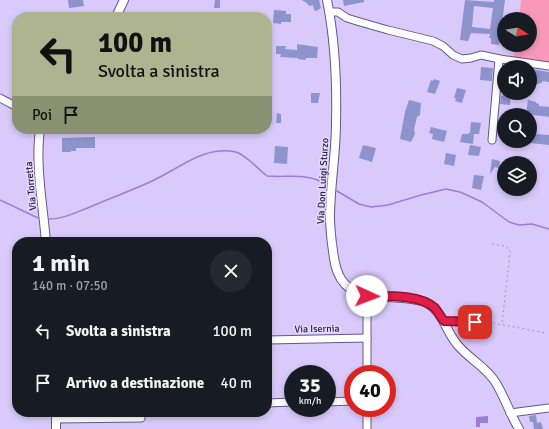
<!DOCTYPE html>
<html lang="it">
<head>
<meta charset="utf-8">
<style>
	body { margin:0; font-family:Signika,sans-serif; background:#242831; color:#f1f3f6; height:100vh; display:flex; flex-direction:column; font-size:15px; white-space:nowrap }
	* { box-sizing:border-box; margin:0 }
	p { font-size:13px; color:#9ea1a6 }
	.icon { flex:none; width:22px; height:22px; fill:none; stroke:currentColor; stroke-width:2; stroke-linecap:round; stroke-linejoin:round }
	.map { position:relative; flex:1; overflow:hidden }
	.drawer { position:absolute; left:12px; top:237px; width:260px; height:180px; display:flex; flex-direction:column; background:#171b24; border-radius:16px; box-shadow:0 2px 6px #0003 }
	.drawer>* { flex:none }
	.hud { position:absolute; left:12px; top:12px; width:260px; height:122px; border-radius:16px; box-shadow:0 2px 6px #0003; background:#adb48f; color:#111; overflow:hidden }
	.needle { width:26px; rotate:101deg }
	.tools { position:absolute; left:497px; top:12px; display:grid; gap:8px }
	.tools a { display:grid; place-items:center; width:40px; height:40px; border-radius:50%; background:#171b24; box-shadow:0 2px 6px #0003; font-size:20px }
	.speed { position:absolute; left:284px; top:365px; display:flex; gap:8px; font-size:20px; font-weight:700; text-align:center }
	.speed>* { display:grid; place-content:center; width:52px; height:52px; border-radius:50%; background:#171b24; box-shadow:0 2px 6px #0003; line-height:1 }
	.speed small { font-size:10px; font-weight:400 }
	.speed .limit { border:6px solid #d22; background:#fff; color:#111 }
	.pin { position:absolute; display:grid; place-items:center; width:34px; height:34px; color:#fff; margin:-17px; border-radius:8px; box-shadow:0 2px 6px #0006 }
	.me { position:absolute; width:44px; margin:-22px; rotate:92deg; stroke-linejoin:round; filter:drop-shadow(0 0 3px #0008) }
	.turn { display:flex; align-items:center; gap:14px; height:84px; padding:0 20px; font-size:18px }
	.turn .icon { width:52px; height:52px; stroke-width:2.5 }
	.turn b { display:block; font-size:28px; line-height:34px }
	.then { display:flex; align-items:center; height:38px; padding:0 20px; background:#0003; gap:8px; font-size:15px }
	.round { display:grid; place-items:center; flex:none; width:42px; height:42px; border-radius:21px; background:#242831 }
	.head { display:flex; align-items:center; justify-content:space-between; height:68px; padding:0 20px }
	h1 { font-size:24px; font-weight:700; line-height:30px }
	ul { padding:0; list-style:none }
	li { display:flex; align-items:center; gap:12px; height:52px; padding:0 20px }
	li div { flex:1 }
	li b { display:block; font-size:15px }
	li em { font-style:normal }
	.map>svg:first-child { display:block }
</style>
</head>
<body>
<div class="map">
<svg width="549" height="429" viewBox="0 0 549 429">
	<rect width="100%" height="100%" fill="#d9cafb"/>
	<path fill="#f999b9" d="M521,0H549V63L514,59L515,45H530V19H519Z"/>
	<path fill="#9c7fd2" d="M488,416V423H480V427H476V417Z"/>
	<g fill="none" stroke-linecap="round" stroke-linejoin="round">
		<g stroke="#9c7fd2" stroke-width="1.5">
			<path d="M337,191L359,204L371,207L388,205L421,195L446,189L460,192L482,202L509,222L519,225L532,224L549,229"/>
			<path d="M0,200L38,218"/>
			<path d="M49,219C63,219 77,212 90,207C111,198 133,190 154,180C180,168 205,145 236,152C246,155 258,169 267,176C288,178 308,172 327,185"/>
		</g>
	</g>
	<g fill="#8c93cd" fill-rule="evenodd">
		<path d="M68,0H83L84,6L69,8Z"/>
		<path d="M215,0H220V8H214Z"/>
		<path d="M302,0H319L321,8L316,11L314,10L313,5L309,6L308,4Z"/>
		<path d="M343,0H364V2L344,6Z"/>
		<path d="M465,0L494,2V0H505L499,45L491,44V38H489L490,34L471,33L468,41L460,40ZM474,6L493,8L490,29L472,27Z"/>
		<path d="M274,10L286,11V14H291V22H281V24L273,23Z"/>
		<path d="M297,44L318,47L317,58H306L305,60L298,59V58L280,57L281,54H276V46H286L285,49L297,50Z"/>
		<path d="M481,67L493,68L492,81L480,80Z"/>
		<path d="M530,69L549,72V82L542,81V83H539V84H531L532,74L530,73Z"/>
		<path d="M434,79L440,81L435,94L427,92L431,80L433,81Z"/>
		<path d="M457,88L466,90L462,103L455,101L456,98H454Z"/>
		<path d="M311,93H320L318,103H311Z"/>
		<path d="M503,93H511L510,105L500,104L501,95L503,96Z"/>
		<path d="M409,100L421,103L420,115L417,117L414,129L415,134L411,142L400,139L405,112Z"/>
		<path d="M528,100L536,102V103L539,104V106L549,107V117L526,114Z"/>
		<path d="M277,113L281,114V123H276Z"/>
		<path d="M471,122L481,123L479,134H474L473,144L460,142L462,134H468V133H470Z"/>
		<path d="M431,127L447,131L444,142L432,139L433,134L429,133Z"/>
		<path d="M530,131L536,132V134L549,135V145L530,143Z"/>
		<path d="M95,137V148H76V151H71V152H62V138Z"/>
		<path d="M363,145L376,148L372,162L359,158Z"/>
		<path d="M470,145L481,147L479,156L468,155Z"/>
		<path d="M275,146L288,147L287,164L274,163Z"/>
		<path d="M446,153L456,155L454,166L444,164Z"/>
		<path d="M492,159L500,161L499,168L495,167L490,174Z"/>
		<path d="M474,175L484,176L481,190L472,188Z"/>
		<path d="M536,415L537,423L541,422L543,429H534L533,422H530L529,416Z"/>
	</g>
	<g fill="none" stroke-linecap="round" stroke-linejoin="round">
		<g stroke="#68568b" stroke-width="9">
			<g id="minor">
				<path d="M329,12H338L347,18L360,22L388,30L433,41L443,46L453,55L462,59L471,58L481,55L500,59L549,66"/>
				<path d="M0,98L17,107"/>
				<path d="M492,140L499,59"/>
				<path d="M367,296V374"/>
				<path d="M444,321L486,322"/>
				<path d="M267,340L367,338"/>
				<path d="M327,402L353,401"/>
				<path d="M267,403L293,402"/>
				<path d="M367,408V429"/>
				<path d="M510,413L549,408"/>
				<path d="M56,419L141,418"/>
			</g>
		</g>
		<g stroke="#68568b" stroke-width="10">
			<g id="tertiary">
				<path d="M327,0C335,40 337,82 336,123C336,155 330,186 330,217C330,226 331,235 332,244C334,256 334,268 341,279C357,305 400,292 425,302C442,310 445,329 456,343C467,358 486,366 496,383C505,398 510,414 519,429"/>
				<path d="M116,17L124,0"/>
				<path d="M40,129C35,166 43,205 46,242"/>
				<path d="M56,429V412"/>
			</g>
		</g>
		<g stroke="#a194bd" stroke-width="1" stroke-dasharray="2 3" stroke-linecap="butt">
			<path d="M492,244L505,246L510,250V253L502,324"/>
			<path d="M493,323L546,333"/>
		</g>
		<use href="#minor" stroke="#fff" stroke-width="7"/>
		<use href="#tertiary" stroke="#fff" stroke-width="8"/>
	</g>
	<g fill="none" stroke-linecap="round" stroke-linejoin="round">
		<g stroke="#92132f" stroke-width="10">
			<path id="route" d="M367,296C386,296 420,294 435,308C438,312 441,317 444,321L475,322"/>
		</g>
		<use href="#route" stroke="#e11d48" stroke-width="7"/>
	</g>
	<g text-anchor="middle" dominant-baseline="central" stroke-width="3" stroke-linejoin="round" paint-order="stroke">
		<g font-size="10" fill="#282037" stroke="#e4d9ff">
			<text transform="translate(323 181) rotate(-87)">Via Don Luigi Sturzo</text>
			<text transform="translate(31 186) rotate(-95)">Via Torretta</text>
			<text transform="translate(317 329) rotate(-1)">Via Isernia</text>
		</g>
	</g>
</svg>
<div class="tools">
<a><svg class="needle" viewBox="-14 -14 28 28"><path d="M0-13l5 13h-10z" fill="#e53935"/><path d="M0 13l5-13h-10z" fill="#9ea1a6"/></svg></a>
<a><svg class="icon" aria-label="sound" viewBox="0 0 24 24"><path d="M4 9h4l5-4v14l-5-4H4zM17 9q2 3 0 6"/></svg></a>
<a><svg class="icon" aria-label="search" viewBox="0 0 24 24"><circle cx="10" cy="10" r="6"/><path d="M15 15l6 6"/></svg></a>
<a><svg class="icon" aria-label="layers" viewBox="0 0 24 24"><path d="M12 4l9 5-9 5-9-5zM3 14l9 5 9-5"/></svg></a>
</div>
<div class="speed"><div>35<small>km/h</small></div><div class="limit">40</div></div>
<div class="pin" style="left:475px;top:322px;background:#d93025"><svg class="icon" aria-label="arrive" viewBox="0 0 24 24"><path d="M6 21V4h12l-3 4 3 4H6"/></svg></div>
<svg class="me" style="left:367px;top:296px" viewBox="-20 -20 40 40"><circle r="19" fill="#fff"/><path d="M0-13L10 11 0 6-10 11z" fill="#e11d48"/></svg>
<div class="hud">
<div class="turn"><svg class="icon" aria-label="left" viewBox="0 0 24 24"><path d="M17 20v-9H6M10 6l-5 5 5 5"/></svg><div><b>100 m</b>Svolta a sinistra</div></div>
<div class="then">Poi<svg class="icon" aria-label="arrive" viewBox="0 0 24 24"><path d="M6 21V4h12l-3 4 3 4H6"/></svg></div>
</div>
<section class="drawer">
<div class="head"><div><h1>1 min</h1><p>140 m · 07:50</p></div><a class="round"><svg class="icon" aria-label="close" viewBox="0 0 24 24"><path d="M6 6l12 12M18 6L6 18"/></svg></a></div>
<ul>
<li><svg class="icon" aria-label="left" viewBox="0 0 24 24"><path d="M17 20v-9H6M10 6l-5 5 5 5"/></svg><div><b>Svolta a sinistra</b></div><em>100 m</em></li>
<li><svg class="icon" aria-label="arrive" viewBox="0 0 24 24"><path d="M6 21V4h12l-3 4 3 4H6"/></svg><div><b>Arrivo a destinazione</b></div><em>40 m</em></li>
</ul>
</section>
</div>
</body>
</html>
